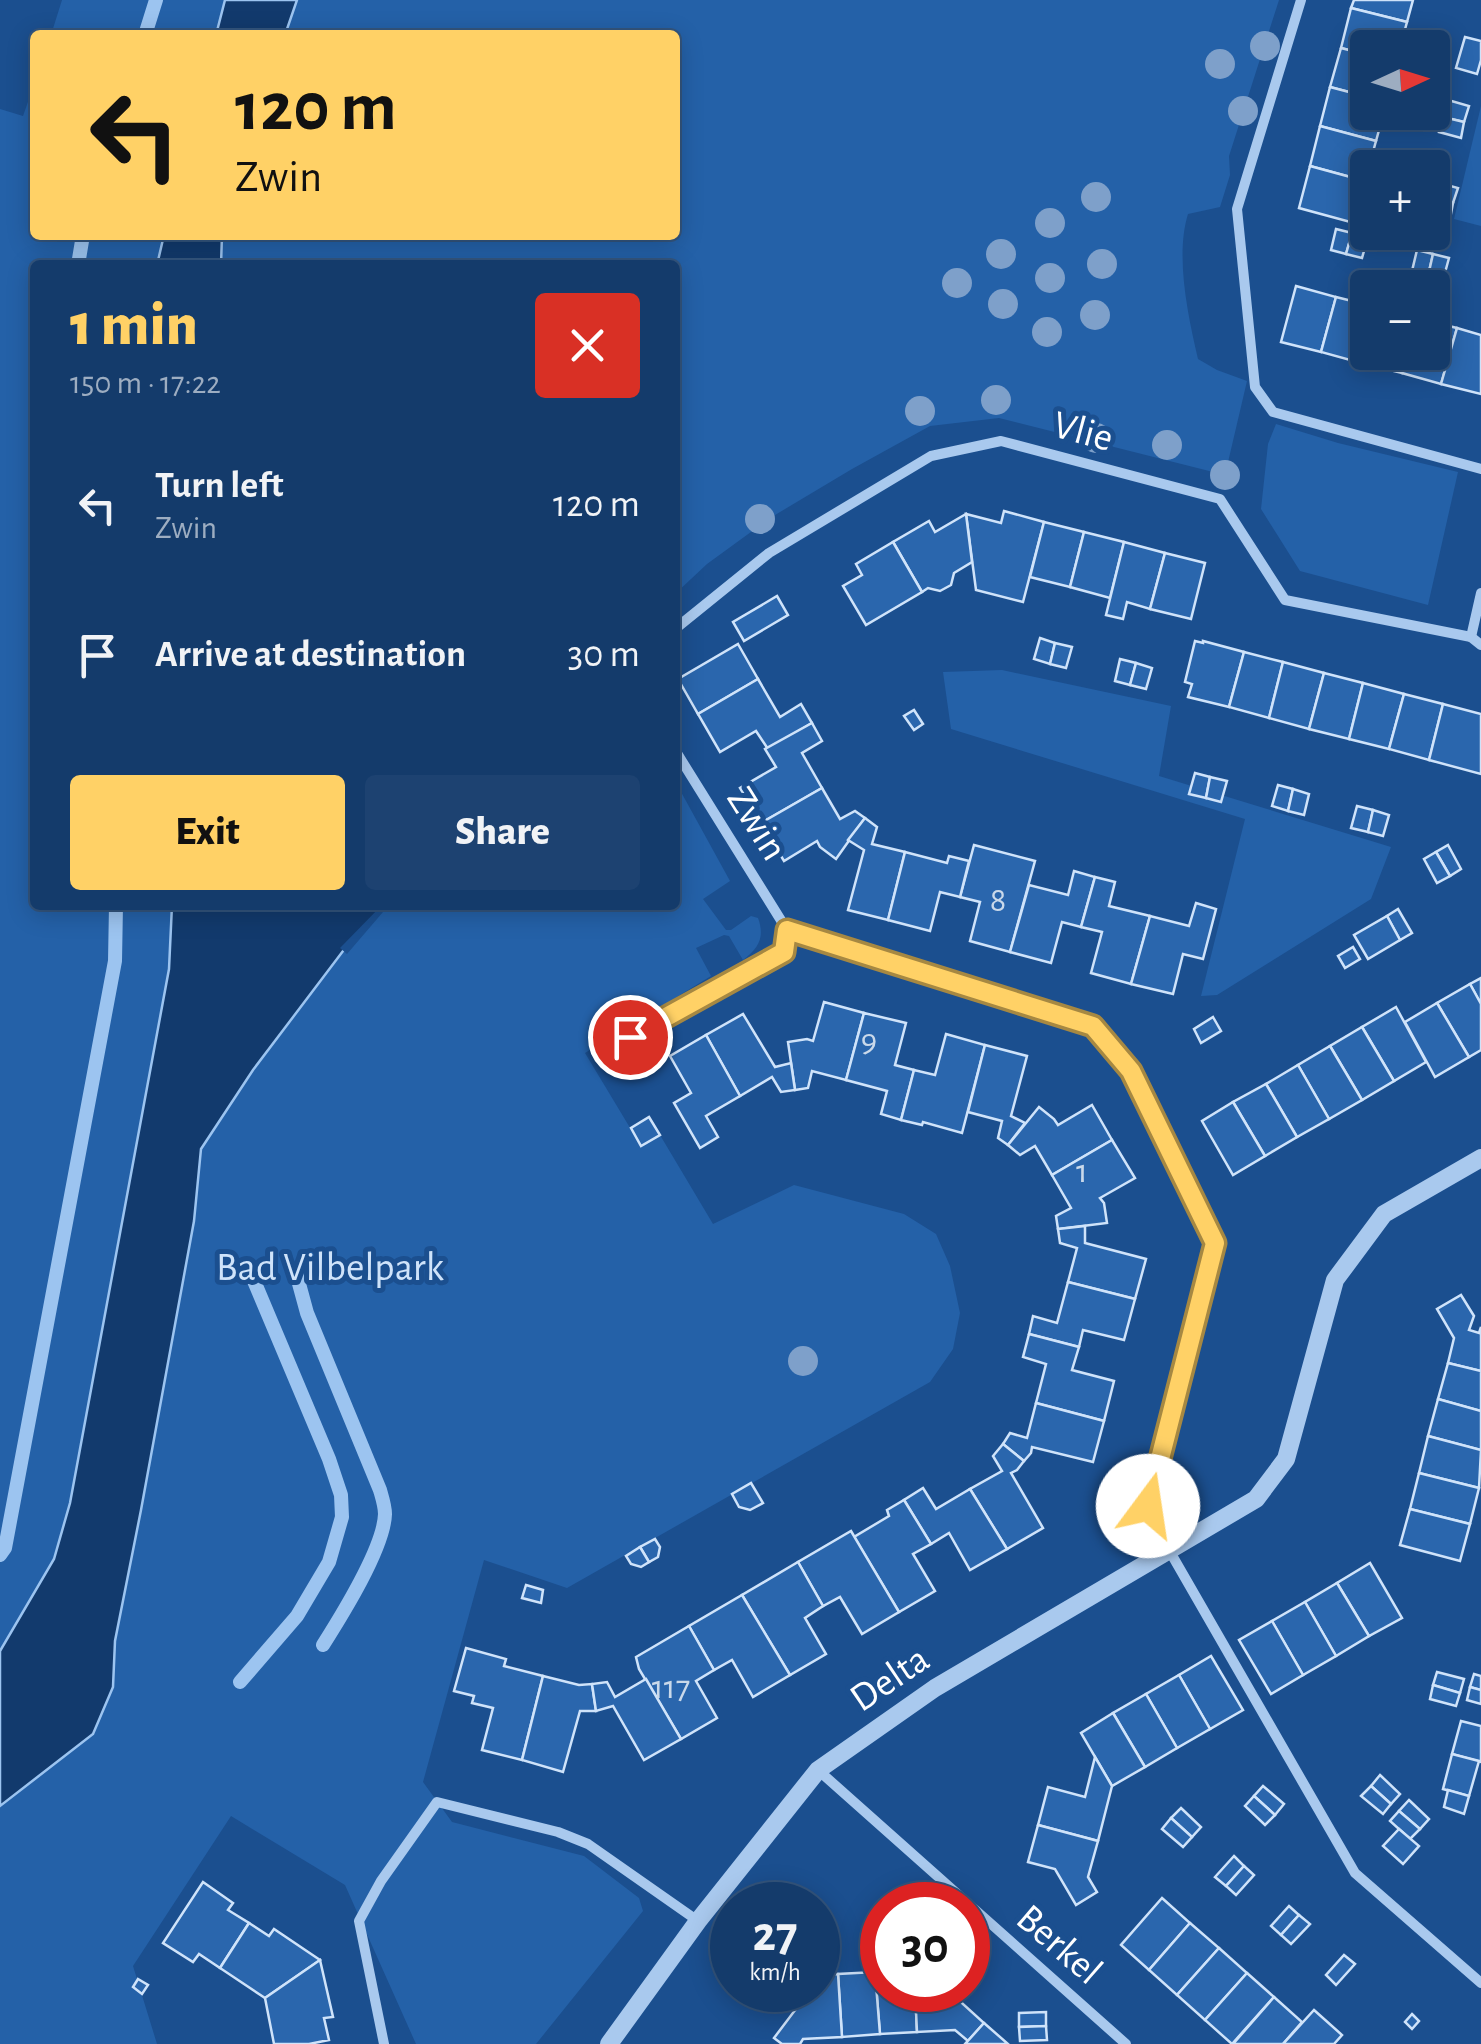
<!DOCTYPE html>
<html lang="en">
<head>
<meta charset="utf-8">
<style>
	body { margin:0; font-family:"Alegreya Sans",sans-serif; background:#1d4271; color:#f1f3f6; height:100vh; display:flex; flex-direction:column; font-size:38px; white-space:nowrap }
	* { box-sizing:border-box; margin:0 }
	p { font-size:32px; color:#9dadc1 }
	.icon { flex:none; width:55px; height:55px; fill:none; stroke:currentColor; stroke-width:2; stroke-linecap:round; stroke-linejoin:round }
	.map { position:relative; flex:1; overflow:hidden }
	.details { position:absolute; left:30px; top:260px; width:650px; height:650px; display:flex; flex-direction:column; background:#143b6b; border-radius:10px; box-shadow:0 5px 25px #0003,0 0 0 2px #33557e }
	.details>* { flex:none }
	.top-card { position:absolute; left:30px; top:30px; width:650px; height:210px; border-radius:10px; box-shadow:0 5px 25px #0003,0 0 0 2px #33557e; background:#ffd166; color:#111; overflow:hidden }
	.needle { width:65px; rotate:86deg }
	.buttons { position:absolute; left:1350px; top:30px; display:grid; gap:20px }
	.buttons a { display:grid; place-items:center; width:100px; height:100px; border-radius:10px; background:#143b6b; box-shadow:0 5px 25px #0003,0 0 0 2px #33557e; font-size:50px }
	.speed { position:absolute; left:710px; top:1882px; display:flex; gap:20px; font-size:50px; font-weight:700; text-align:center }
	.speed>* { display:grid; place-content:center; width:130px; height:130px; border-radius:50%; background:#143b6b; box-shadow:0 5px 25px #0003,0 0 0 2px #33557e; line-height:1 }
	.speed small { font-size:25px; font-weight:400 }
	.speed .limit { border:15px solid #d22; background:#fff; color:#111 }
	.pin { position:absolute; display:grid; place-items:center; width:85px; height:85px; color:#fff; margin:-42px; border:5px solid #fff; border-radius:50%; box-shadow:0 2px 10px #0007 }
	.me { position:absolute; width:110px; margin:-55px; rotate:14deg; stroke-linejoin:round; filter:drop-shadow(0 0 8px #0008) }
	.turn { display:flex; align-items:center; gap:35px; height:210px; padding:0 40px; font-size:45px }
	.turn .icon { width:130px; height:130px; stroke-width:2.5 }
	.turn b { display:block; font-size:70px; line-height:85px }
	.round { display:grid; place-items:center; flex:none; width:105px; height:105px; border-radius:10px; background:#1d4271 }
	.head { display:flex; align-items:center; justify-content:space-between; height:170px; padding:0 40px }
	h1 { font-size:60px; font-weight:800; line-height:75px; color:#ffd166 }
	.primary-button { display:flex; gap:20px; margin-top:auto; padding:20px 40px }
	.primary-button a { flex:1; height:115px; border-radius:10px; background:#ffd166; color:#111; font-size:40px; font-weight:800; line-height:115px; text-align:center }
	.primary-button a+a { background:#1d4271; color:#f1f3f6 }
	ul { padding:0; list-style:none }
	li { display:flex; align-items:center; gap:30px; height:150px; padding:0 40px }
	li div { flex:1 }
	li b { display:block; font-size:38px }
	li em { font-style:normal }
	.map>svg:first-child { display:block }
</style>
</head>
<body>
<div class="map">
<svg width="1481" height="2044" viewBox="0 0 1481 2044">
	<rect width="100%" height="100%" fill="#1b4f8f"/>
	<g fill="#2461a8">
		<path d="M62,0H1279L1229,156L1230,175L1220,207L1188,214C1175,256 1188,316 1198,359L1217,370L1247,381L1225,475L999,418L930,426L852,469L770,518L707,564L675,594V265H35V905H675V781L730,881L703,899L726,930H731L751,916L758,918C765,937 759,948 743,960L729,936L724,935L696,948L711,976L585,1053L641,1146L660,1135L713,1224L794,1185L904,1214L936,1234L950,1266L960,1313L953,1349L930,1382L567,1588L484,1560L423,1782L452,1822L584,1856L639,1898L643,1911L536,2044H416L345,1885L231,1816L133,1966L157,2044H0V109L23,116L35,82V235H675V35H51Z"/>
		<path d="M1481,106V226L1454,219Z"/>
		<path d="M1276,424L1338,443L1458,472L1428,605L1300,571L1261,509L1268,444Z"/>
		<path d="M1002,670L1171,706L1159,776L1391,847L1371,899L1217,995L1201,996L1245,819L951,729L943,672Z"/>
	</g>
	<g fill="#123a6d" stroke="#9cc4f0" stroke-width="2.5">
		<path d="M225,0H297L285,35H216Z"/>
		<path d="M164,235H222L221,265H157Z"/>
		<path d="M172,905H384L343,951L253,1070L201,1149L194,1221L141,1510L115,1641L113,1687L93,1734L0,1806V1651L54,1559L70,1503L169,969Z"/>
	</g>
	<path fill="#1b4f8f" d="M382,905H389L347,954L340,948Z"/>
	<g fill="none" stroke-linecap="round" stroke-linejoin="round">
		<g stroke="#9cc4f0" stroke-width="14">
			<path d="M145,35L156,0"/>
			<path d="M78,265L83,235"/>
			<path d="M295,1269L307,1313L380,1490C382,1497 385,1506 385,1514C384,1548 342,1615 323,1645"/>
			<path d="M0,1555L5,1548L115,961L116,905"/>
			<path d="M240,1682L297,1616L329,1562L342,1517L341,1495L329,1459L249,1269"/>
		</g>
	</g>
	<g fill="#2a66ad" stroke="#cfe3fa" stroke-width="2.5">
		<path d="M1354,0H1413L1407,22L1351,8Z"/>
		<path d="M1351,8L1407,22L1400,48H1368V55L1341,48Z"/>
		<path d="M1465,37L1481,41V60L1477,74L1456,68Z"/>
		<path d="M1341,48L1368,55V97L1330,87Z"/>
		<path d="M1330,87L1368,97V112H1384L1376,141L1320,126Z"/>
		<path d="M1448,100L1469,106L1464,122L1443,117Z"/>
		<path d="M1443,117L1464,122L1461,138L1439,132Z"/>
		<path d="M1320,126L1376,141L1365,181L1310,166Z"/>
		<path d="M1310,166L1365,181L1354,223L1299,208Z"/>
		<path d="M1436,182L1458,188L1453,203L1432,198Z"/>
		<path d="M1432,198L1453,203L1450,219L1432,215Z"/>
		<path d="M1336,229L1352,233L1346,254L1331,250Z"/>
		<path d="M1352,233L1368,237L1362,258L1346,254Z"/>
		<path d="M1417,250L1433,254L1428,276L1412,271Z"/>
		<path d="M1433,254L1449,258L1443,280L1428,276Z"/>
		<path d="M1296,286L1336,297L1321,352L1281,342Z"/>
		<path d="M1336,297L1368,305V337L1361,363L1321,352Z"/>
		<path d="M1432,322L1457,328L1441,384L1402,373L1407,352H1432Z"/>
		<path d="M1457,328L1481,335V394L1441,384Z"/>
		<path d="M1368,337V352H1407L1402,373L1361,363Z"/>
		<path d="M1004,511L1044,522L1023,602L976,590L966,514L1001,523Z"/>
		<path d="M966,514L972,562L954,573L951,585L940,591L928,588L922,592L893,542L929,521L935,532Z"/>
		<path d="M1044,522L1084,532L1070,587L1030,577Z"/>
		<path d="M1084,532L1124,542L1110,598L1070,587Z"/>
		<path d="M893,542L922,592L866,625L843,586L862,575L856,564Z"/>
		<path d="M1124,542L1165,553L1150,609L1127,602L1123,619L1106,615Z"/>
		<path d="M1165,553L1205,563L1191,619L1150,609Z"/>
		<path d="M777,596L788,615L744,641L733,622Z"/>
		<path d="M1040,638L1055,643L1050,664L1034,659Z"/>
		<path d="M1195,641L1203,643V641L1244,652L1229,707L1188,697L1192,684L1185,682Z"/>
		<path d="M1055,643L1072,647L1066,668L1050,664Z"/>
		<path d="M738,644L758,679L698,714L678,679Z"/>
		<path d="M1244,652L1283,662L1269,718L1229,707Z"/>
		<path d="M1120,659L1136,663L1130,685L1115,681Z"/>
		<path d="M1283,662L1324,673L1309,729L1269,718Z"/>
		<path d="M1136,663L1152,668L1146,689L1130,685Z"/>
		<path d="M1324,673L1363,683L1349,739L1309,729Z"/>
		<path d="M758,679L780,717L801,704L812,723L768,749L756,731L720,752L698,714Z"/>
		<path d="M1363,683L1404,694L1389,749L1349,739Z"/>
		<path d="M1404,694L1443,704L1429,760L1389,749Z"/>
		<path d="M1443,704L1481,714V774L1429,760Z"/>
		<path d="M914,710L923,724L914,730L904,716Z"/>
		<path d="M812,723L822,741L802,753L822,788L761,823L740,788L776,767L765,749Z"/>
		<path d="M1195,773L1210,777L1206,798L1189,794Z"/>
		<path d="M1210,777L1227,781L1221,802L1206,798Z"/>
		<path d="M1278,785L1293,789L1288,811L1272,806Z"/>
		<path d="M822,788L840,819L855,811L865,818L836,859L820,847L817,841L784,861L761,823Z"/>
		<path d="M1293,789L1309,794L1304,815L1288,811Z"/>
		<path d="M1357,806L1373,810L1368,832L1351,828Z"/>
		<path d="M1373,810L1389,815L1383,836L1368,832Z"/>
		<path d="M865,818L877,827L872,844L905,852L888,920L848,910L864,850L848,840Z"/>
		<path d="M974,845L1035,861L1010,952L970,941L980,902L960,897Z"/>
		<path d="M1448,845L1461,869L1450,876L1436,852Z"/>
		<path d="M905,852L947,863L949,856L969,861L960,897L940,892L930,931L888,920Z"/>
		<path d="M1436,852L1450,876L1437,883L1424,859Z"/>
		<path d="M1074,871L1095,877L1081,927L1062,922L1051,963L1010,952L1029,885L1068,895Z"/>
		<path d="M1095,877L1115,882L1109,906L1150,916L1131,984L1091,973L1102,932L1081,927Z"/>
		<path d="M1196,903L1216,909L1203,959L1183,954L1173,994L1131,984L1150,916L1189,926Z"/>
		<path d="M1398,909L1412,933L1400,940L1387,916Z"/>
		<path d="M1387,916L1400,940L1368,959L1354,935Z"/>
		<path d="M1353,947L1360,959L1345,968L1338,956Z"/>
		<path d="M1481,978V1004L1470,984Z"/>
		<path d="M1470,984L1481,1004V1050L1469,1057L1437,1003Z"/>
		<path d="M824,1002L864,1013L846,1080L812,1071L808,1088L795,1090L788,1042L807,1039L813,1041Z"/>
		<path d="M1437,1003L1469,1057L1435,1077L1405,1022Z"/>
		<path d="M1396,1007L1426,1062L1394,1081L1362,1027Z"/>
		<path d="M864,1013L906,1023L895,1065L914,1070L901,1120L881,1114L887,1091L846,1080Z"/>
		<path d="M743,1014L775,1067L791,1063L795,1090L781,1092L772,1077L740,1096L706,1035Z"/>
		<path d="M1213,1017L1221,1031L1201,1043L1194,1029Z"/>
		<path d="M1362,1027L1394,1081L1362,1100L1330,1046Z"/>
		<path d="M946,1034L985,1045L962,1133L923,1122L922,1125L901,1120L914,1070L935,1075Z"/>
		<path d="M706,1035L740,1096L706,1116L718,1137L700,1148L674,1103L691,1093L670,1056Z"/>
		<path d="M985,1045L1027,1056L1011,1116L1025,1123L1008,1145L998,1138L1002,1121L968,1112Z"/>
		<path d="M1330,1046L1362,1100L1329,1119L1298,1065Z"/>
		<path d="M1298,1065L1329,1119L1297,1137L1266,1084Z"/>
		<path d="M1266,1084L1297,1137L1265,1156L1233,1102Z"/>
		<path d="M1233,1102L1265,1156L1233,1175L1202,1121Z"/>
		<path d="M1092,1105L1112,1140L1052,1175L1035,1146L1020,1155L1008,1145L1039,1107L1054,1119L1058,1125Z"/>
		<path d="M649,1117L660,1135L641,1146L631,1128Z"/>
		<path d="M1112,1140L1135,1178L1100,1198L1104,1203L1107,1223L1058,1229L1056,1216L1071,1208L1052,1175Z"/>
		<path d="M1085,1226V1243L1146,1259L1135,1299L1068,1282L1077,1248L1060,1243L1058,1229Z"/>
		<path d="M1068,1282L1135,1299L1124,1340L1083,1330L1079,1347L1029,1334L1033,1316L1057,1323Z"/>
		<path d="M1461,1295L1474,1316L1469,1330L1479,1333L1481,1327V1371L1448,1363L1454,1338L1437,1309Z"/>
		<path d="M1029,1334L1079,1347L1072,1370L1114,1381L1104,1421L1036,1403L1046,1364L1023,1357Z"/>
		<path d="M1448,1363L1481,1371V1411L1438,1399Z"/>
		<path d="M1438,1399L1481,1411V1450L1428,1436Z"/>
		<path d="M1036,1403L1104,1421L1093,1462L1032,1447L1031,1453L1024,1461L1003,1444L1010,1433L1027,1438Z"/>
		<path d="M1428,1436L1481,1450L1479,1488L1419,1473Z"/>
		<path d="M1003,1444L1024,1461L1017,1470L1011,1473L1043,1528L1007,1549L970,1489L1002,1471L993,1456Z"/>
		<path d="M1419,1473L1479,1488L1470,1524L1410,1509Z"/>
		<path d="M751,1483L763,1503L750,1510L739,1507L732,1494Z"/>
		<path d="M923,1488L936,1509L970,1489L1007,1549L970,1570L949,1533L931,1544L904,1500Z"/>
		<path d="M904,1500L931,1544L913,1554L935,1591L899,1612L854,1537L889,1516L887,1510Z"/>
		<path d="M1410,1509L1470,1524L1460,1561L1400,1545Z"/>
		<path d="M851,1531L899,1612L862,1634L840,1597L823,1606L798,1562Z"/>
		<path d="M655,1539L660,1547L658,1557L649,1562L640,1547Z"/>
		<path d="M640,1547L649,1562L641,1567L631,1564L626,1556Z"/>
		<path d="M798,1562L823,1606L805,1618L826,1654L790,1675L742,1595Z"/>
		<path d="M1370,1563L1402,1618L1369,1636L1337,1583Z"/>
		<path d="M1337,1583L1369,1636L1336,1656L1305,1602Z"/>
		<path d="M526,1585L543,1590L541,1603L522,1598Z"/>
		<path d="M742,1595L790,1675L753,1697L732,1660L714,1670L689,1626Z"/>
		<path d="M1305,1602L1336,1656L1303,1675L1272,1621Z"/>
		<path d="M1272,1621L1303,1675L1271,1694L1239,1640Z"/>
		<path d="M689,1626L714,1670L696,1681L717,1718L681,1739L639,1669L636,1657Z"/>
		<path d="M466,1648L506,1659L504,1666L543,1676L522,1760L482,1750L493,1708L472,1703L474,1696L454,1691Z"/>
		<path d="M1211,1656L1243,1710L1210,1729L1179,1675Z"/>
		<path d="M1437,1672L1464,1679L1460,1693L1433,1685Z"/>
		<path d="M1474,1674L1481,1676V1690L1470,1687Z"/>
		<path d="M1179,1675L1210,1729L1177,1748L1146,1694Z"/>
		<path d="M543,1676L579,1685L592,1684L596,1711H580L563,1772L522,1760Z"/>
		<path d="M646,1679L681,1739L644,1760L613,1706L596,1711L592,1684L607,1682L615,1697Z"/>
		<path d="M1433,1685L1460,1693L1456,1706L1430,1699Z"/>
		<path d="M1470,1687L1481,1690V1704L1467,1700Z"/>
		<path d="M1146,1694L1177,1748L1145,1767L1113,1713Z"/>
		<path d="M1113,1713L1145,1767L1112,1786L1081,1733Z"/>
		<path d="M1461,1721L1481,1726V1762L1452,1754Z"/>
		<path d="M1452,1754L1479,1761L1469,1796L1443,1789Z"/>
		<path d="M1095,1757L1112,1786L1098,1841L1038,1825L1048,1787L1085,1797Z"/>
		<path d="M1380,1775L1400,1794L1391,1804L1371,1786Z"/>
		<path d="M1263,1786L1284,1804L1275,1815L1254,1796Z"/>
		<path d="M1371,1786L1391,1804L1383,1814L1361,1796Z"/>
		<path d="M1448,1790L1469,1796L1464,1814L1444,1807Z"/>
		<path d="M1254,1796L1275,1815L1265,1825L1245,1806Z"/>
		<path d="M1409,1800L1429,1819L1420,1829L1399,1811Z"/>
		<path d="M1181,1808L1201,1827L1192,1837L1171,1818Z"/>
		<path d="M1399,1811L1420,1829L1410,1839L1390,1821Z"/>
		<path d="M1171,1818L1192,1837L1183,1847L1162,1829Z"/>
		<path d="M1038,1825L1098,1841L1088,1877L1097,1892L1076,1905L1055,1869L1028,1862Z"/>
		<path d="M1399,1829L1419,1846L1403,1864L1383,1846Z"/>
		<path d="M1234,1856L1244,1866L1226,1886L1215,1877Z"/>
		<path d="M1244,1866L1254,1875L1236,1895L1226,1886Z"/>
		<path d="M203,1882L233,1903L228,1910L249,1923L220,1968L199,1954L193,1962L163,1943Z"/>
		<path d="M1162,1898L1190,1923L1149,1970L1121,1945Z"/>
		<path d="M1289,1906L1299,1915L1281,1935L1271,1926Z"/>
		<path d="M1299,1915L1310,1924L1291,1944L1281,1935Z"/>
		<path d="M249,1923L269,1936L274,1929L320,1960L265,1998L220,1968Z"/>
		<path d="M1190,1923L1219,1948L1177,1995L1149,1970Z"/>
		<path d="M1219,1948L1247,1973L1205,2020L1177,1995Z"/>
		<path d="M1344,1955L1355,1964L1336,1985L1326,1975Z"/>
		<path d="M320,1960L333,2017L324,2018L329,2040L309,2044H274L265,1998Z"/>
		<path d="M875,1972H882V1990H915L917,2032L880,2034Z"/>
		<path d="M875,1972L880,2034L842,2037L838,1974Z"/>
		<path d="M1247,1973L1274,1997L1232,2044L1205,2020Z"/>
		<path d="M838,1974L842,2037L803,2039L800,2044H782L774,2038L802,2001L801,1990H818V1975Z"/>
		<path d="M138,1979L148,1985L142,1994L133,1987Z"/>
		<path d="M915,1990H953V1995L984,2023L968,2041L955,2030L917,2032Z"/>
		<path d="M1274,1997L1302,2022L1283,2044H1233Z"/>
		<path d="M1314,2010L1342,2035L1334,2044H1283Z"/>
		<path d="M1046,2012V2026L1019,2027V2013Z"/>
		<path d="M1412,2014L1419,2021L1412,2029L1405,2022Z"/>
		<path d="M984,2023L1008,2044H965Z"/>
		<path d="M1046,2026L1047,2040L1020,2041L1019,2027Z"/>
	</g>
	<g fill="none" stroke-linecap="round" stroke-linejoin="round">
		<g stroke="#a9c9ee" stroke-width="10">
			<path d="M1301,0L1237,209L1255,387L1273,412L1481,469"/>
			<path d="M675,629L769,553L931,456L1001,441L1220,499L1285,600L1471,637L1481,645"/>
			<path d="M1471,637L1481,593"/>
			<path d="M675,750L787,930L1093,1026L1131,1071L1215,1243L1148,1507L1169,1550L1355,1873L1481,1983"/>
			<path d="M631,1037L783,952L787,930"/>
			<path d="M818,1770L1126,2044"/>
			<path d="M384,2044L359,1921L381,1881L437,1802L558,1832L588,1844L698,1921"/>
		</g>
		<path stroke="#a9c9ee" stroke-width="18" d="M609,2044L698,1921L818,1770L935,1688L1256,1499L1286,1459L1335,1280L1384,1214L1481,1158"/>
	</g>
	<g fill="#7ea0ca">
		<circle cx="1265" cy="46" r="15"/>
		<circle cx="1220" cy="64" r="15"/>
		<circle cx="1243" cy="111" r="15"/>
		<circle cx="1096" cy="197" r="15"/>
		<circle cx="1050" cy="223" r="15"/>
		<circle cx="1001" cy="254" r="15"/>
		<circle cx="1102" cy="264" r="15"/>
		<circle cx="1050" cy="278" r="15"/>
		<circle cx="957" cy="283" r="15"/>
		<circle cx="1003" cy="304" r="15"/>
		<circle cx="1095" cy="315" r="15"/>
		<circle cx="1047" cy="332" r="15"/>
		<circle cx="996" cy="400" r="15"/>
		<circle cx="920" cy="411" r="15"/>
		<circle cx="1096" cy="438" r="15"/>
		<circle cx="1167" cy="445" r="15"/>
		<circle cx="1225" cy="475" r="15"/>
		<circle cx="760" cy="519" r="15"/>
		<circle cx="803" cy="1361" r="15"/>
	</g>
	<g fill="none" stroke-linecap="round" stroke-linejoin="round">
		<g stroke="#a68842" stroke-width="25">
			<path id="route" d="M630,1037L784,952L787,930L1093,1026L1131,1071L1215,1243L1148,1506"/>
		</g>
		<use href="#route" stroke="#ffd166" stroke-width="18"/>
	</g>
	<g text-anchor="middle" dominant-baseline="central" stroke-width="10" stroke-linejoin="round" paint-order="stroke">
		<g font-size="35" fill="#cad9ea">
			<text x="998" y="900">8</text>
			<text x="869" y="1040">9</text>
			<text x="1082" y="1171">1</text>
			<text x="671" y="1687">117</text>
		</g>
		<g font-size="40" fill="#fff" stroke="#1b4f8f">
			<text transform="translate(1083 432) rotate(15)">Vlie</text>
			<text transform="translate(757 824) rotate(58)">Zwin</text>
			<text transform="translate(890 1679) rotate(-34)">Delta</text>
			<text transform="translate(1059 1945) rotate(41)">Berkel</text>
		</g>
		<g font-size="40" fill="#cfe3fa" stroke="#1b4f8f">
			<text x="330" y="1268">Bad Vilbelpark</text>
		</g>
	</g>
</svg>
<div class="buttons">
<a><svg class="needle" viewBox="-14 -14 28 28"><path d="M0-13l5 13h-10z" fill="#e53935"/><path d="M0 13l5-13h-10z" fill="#9dadc1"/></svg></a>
<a>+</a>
<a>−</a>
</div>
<div class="speed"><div>27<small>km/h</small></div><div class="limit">30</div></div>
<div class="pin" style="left:630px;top:1037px;background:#d93025"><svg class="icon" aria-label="arrive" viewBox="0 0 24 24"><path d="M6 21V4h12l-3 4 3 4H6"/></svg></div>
<svg class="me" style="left:1148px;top:1506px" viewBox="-20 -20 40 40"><circle r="19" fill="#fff"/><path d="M0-13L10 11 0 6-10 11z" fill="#ffd166"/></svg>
<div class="top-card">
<div class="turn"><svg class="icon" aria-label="left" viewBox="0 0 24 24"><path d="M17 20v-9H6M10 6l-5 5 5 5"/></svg><div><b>120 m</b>Zwin</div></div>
</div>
<section class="details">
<div class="head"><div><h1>1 min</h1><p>150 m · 17:22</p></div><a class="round" style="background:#d93025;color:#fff"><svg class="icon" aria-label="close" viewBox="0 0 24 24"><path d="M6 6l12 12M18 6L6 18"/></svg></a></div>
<ul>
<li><svg class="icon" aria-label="left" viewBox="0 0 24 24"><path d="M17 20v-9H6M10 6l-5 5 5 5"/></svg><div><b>Turn left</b><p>Zwin</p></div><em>120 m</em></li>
<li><svg class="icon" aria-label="arrive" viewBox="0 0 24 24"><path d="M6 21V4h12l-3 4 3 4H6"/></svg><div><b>Arrive at destination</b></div><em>30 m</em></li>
</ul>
<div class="primary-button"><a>Exit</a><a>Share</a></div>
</section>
</div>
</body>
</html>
